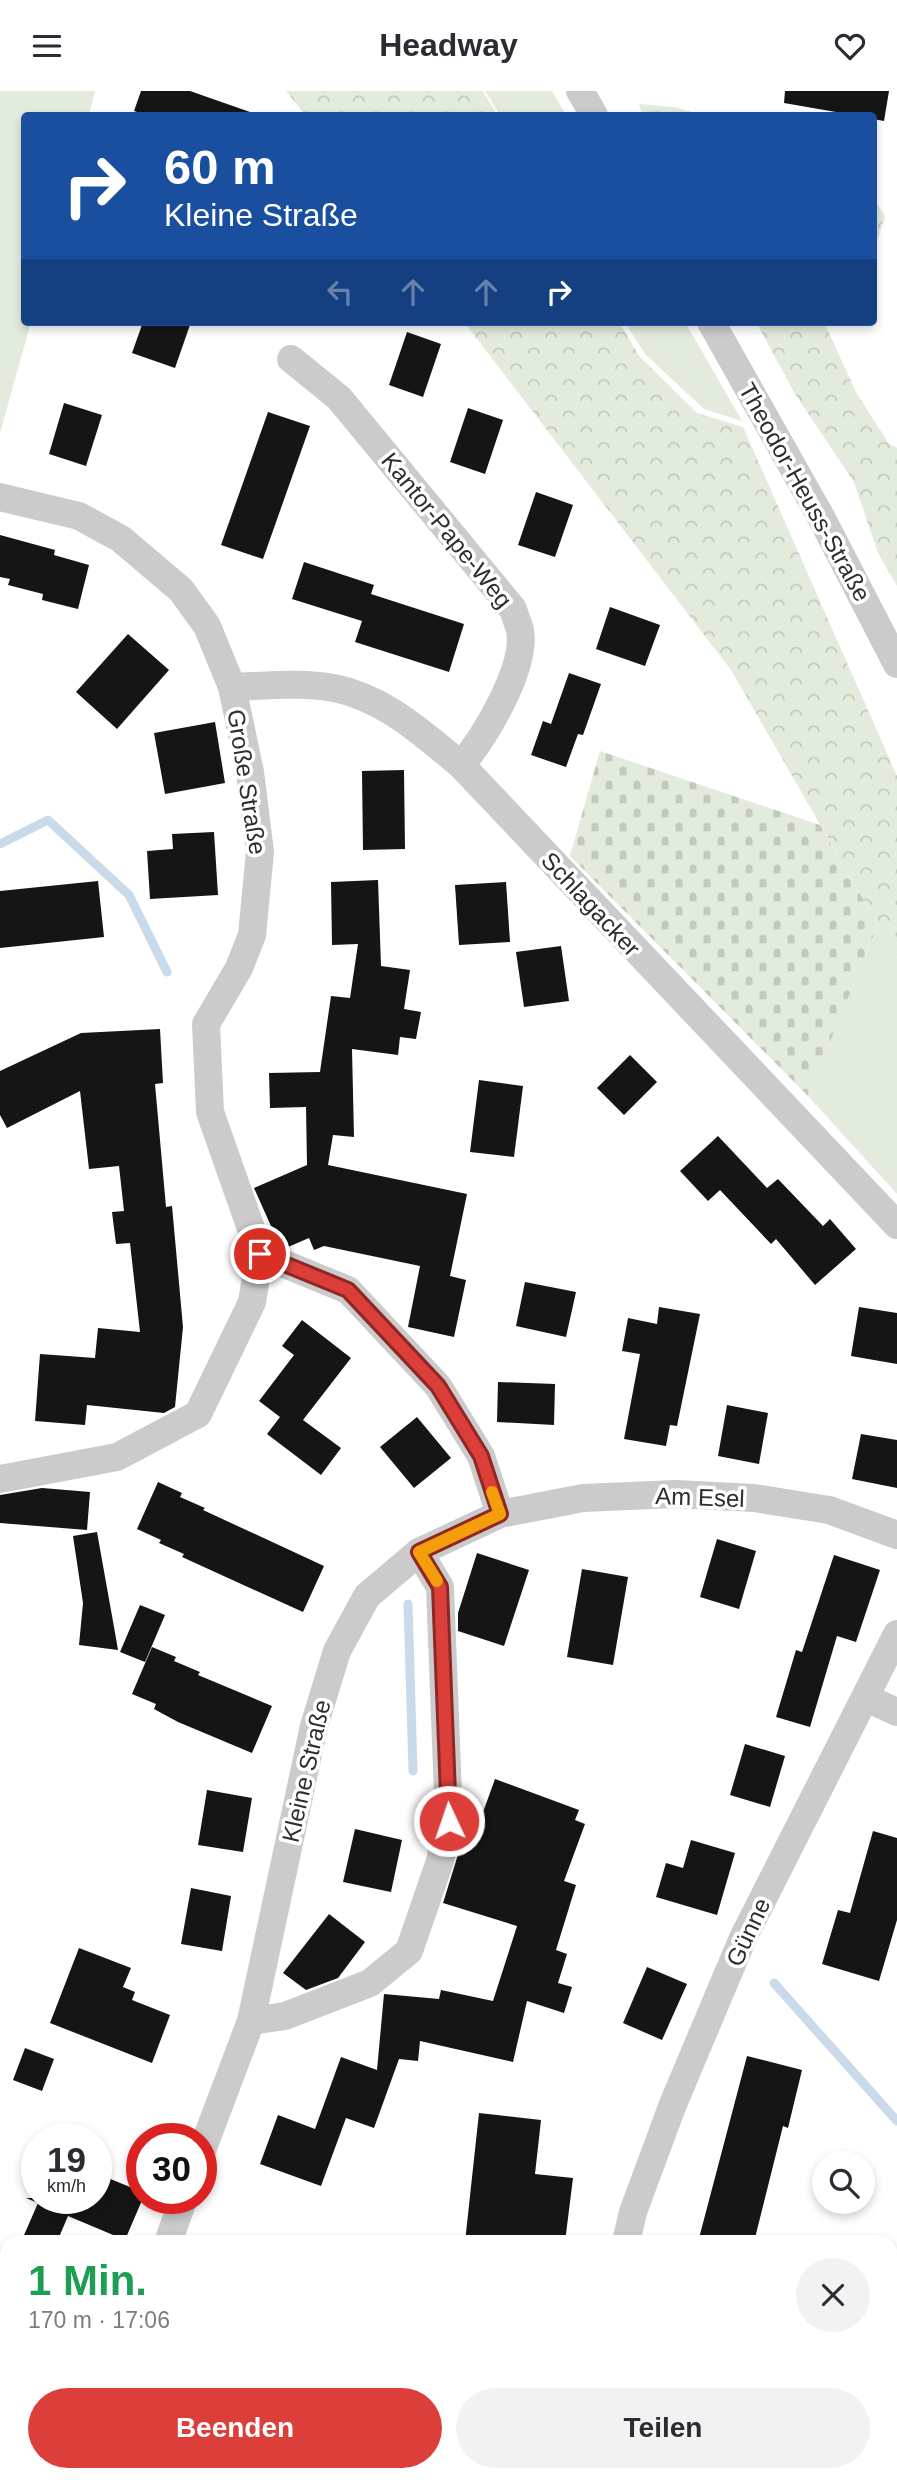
<!DOCTYPE html>
<html lang="de">
<head>
<meta charset="utf-8">
<style>
	body { margin:0; font-family:Helvetica,sans-serif; background:#f2f2f3; color:#2b2b33; height:100vh; display:flex; flex-direction:column; font-size:26px; white-space:nowrap }
	* { box-sizing:border-box; margin:0 }
	p { font-size:23px; color:#7c7c81 }
	.icon { flex:none; width:38px; height:38px; fill:none; stroke:currentColor; stroke-width:2; stroke-linecap:round; stroke-linejoin:round }
	.map { position:relative; flex:1; overflow:hidden }
	.sheet { position:absolute; left:0px; top:2144px; width:898px; height:247px; display:flex; flex-direction:column; background:#fff; border-radius:21px 21px 0 0; box-shadow:0 4px 10px #0003 }
	.sheet>* { flex:none }
	.guide { position:absolute; left:21px; top:21px; width:856px; height:214px; border-radius:7px; box-shadow:0 4px 10px #0003; background:#1a4fa0; color:#fff; overflow:hidden }
	.fabs { position:absolute; left:812px; top:2060px; display:grid; gap:14px }
	.fabs a { display:grid; place-items:center; width:63px; height:63px; border-radius:50%; background:#fff; box-shadow:0 4px 10px #0003; font-size:35px }
	.speed { position:absolute; left:21px; top:2032px; display:flex; gap:14px; font-size:35px; font-weight:700; text-align:center }
	.speed>* { display:grid; place-content:center; width:91px; height:91px; border-radius:50%; background:#fff; box-shadow:0 4px 10px #0003; line-height:1 }
	.speed small { font-size:18px; font-weight:400 }
	.speed .limit { border:10px solid #d22; background:#fff; color:#111 }
	.pin { position:absolute; display:grid; place-items:center; width:60px; height:60px; color:#fff; margin:-30px; border:4px solid #fff; border-radius:50%; box-shadow:0 2px 7px #0007 }
	.me { position:absolute; width:77px; margin:-38px; rotate:357deg; stroke-linejoin:round; filter:drop-shadow(0 0 5px #0008) }
	.turn { display:flex; align-items:center; gap:24px; height:147px; padding:0 28px; font-size:32px }
	.turn .icon { width:91px; height:91px; stroke-width:2.5 }
	.turn b { display:block; font-size:49px; line-height:60px }
	.lanes { display:flex; align-items:center; height:66px; padding:0 28px; background:#0003; justify-content:center; gap:35px; direction:ltr }
	.lanes .off { opacity:.35 }
	.round { display:grid; place-items:center; flex:none; width:74px; height:74px; border-radius:37px; background:#f2f2f3 }
	.headline { display:flex; align-items:center; justify-content:space-between; height:119px; padding:0 28px }
	h1 { font-size:42px; font-weight:700; line-height:52px; color:#1e9e55 }
	.action { display:flex; gap:14px; margin-top:auto; padding:14px 28px }
	.action a { flex:1; height:80px; border-radius:42px; background:#dc3e39; color:#fff; font-size:28px; font-weight:700; line-height:80px; text-align:center }
	.action a+a { background:#f2f2f3; color:#2b2b33 }
	header { display:flex; justify-content:space-between; align-items:center; height:91px; padding:0 28px; background:#fff; font-size:32px; font-weight:700 }
	.map>svg:first-child { display:block }
</style>
</head>
<body>
<header><svg class="icon" aria-label="menu" viewBox="0 0 24 24"><path d="M4 6h16M4 12h16M4 18h16"/></svg>Headway<svg class="icon" aria-label="heart" viewBox="0 0 24 24"><path d="M12 20l-8-8c-3-5 5-10 8-4 3-6 11-1 8 4z"/></svg></header>
<div class="map">
<svg width="897" height="2389" viewBox="0 0 897 2389">
	<defs>
		<pattern id="forest-crowns" width="20" height="18" patternUnits="userSpaceOnUse" patternTransform="scale(1.75)"><rect width="20" height="18" fill="#e2ebdc"/><path d="M2 6a3 3 0 1 1 6 0M12 15a3 3 0 1 1 6 0" fill="none" stroke="#c2cabd"/></pattern>
		<pattern id="cemetery-stones" width="16" height="16" patternUnits="userSpaceOnUse" patternTransform="scale(1.75)"><rect width="16" height="16" fill="#e2ebdc"/><path d="M2 7V4a2 2 0 0 1 4 0v3zM10 15v-3a2 2 0 0 1 4 0v3z" fill="#c2cabd"/></pattern>
	</defs>
	<rect width="100%" height="100%" fill="#fff"/>
	<g fill="#e2ebdc">
		<path d="M0,0H95L89,24H24V231H31L0,342Z"/>
		<path d="M485,0H552L566,24H500Z"/>
		<path d="M625,231H685L742,330L704,318L645,263Z"/>
		<path d="M878,834L897,867V1103L808,1005Z"/>
	</g>
	<g fill="url(#forest-crowns)">
		<path d="M286,0H483L497,24H305Z"/>
		<path d="M639,13L674,16L702,24H642Z"/>
		<path d="M873,106L885,125L873,163Z"/>
		<path d="M464,231H619L640,266L697,322L743,336L897,685V867L731,579Z"/>
		<path d="M756,231H824L856,301L889,353L897,357V495L878,462L854,391L795,303Z"/>
	</g>
	<path fill="url(#cemetery-stones)" d="M600,660L820,734L878,834L808,1005L570,765Z"/>
	<g fill="none" stroke-linecap="round" stroke-linejoin="round">
		<g stroke="#c9daea" stroke-width="9">
			<path d="M0,753L48,729L129,804L167,881"/>
			<path d="M408,1513L413,1680"/>
			<path d="M774,1892L897,2030"/>
		</g>
	</g>
	<g fill="#151515">
		<path d="M141,0H190L250,21V24H146L134,20Z"/>
		<path d="M785,0H889L884,30L873,28V24H853L784,12Z"/>
		<path d="M143,231H191L175,277L132,262Z"/>
		<path d="M407,241L441,253L423,306L389,294Z"/>
		<path d="M64,312L102,324L86,375L49,363Z"/>
		<path d="M468,317L503,329L485,383L450,371Z"/>
		<path d="M268,321L310,335L263,468L221,454Z"/>
		<path d="M536,401L573,414L555,466L518,454Z"/>
		<path d="M0,444L55,459L54,464L89,474L78,518L42,509L43,503L8,494L10,488L0,486Z"/>
		<path d="M304,471L374,494L371,503L464,533L449,581L355,551L362,530L292,508Z"/>
		<path d="M610,516L660,534L645,575L596,558Z"/>
		<path d="M128,543L169,579L117,638L76,601Z"/>
		<path d="M569,582L601,593L583,644L578,643L566,676L531,664L543,630L551,633Z"/>
		<path d="M215,631L225,692L165,703L154,642Z"/>
		<path d="M404,679L405,758L363,759L362,680Z"/>
		<path d="M214,741L218,804L150,808L147,760L173,758L172,743Z"/>
		<path d="M378,789L381,875L410,879L404,918L421,921L416,948L400,946L398,964L352,958L354,1046L333,1044L328,1074L467,1103L450,1185L466,1189L454,1246L408,1236L420,1175L324,1155L314,1159L309,1147L288,1156L279,1153L254,1097L307,1074L306,1016L270,1017L269,982L320,981L331,905L350,907L358,853L332,854L331,791Z"/>
		<path d="M98,790L104,846L0,857V800Z"/>
		<path d="M506,791L510,851L459,854L455,794Z"/>
		<path d="M561,855L569,910L524,916L516,861Z"/>
		<path d="M160,938L163,992L155,993L166,1116L172,1115L183,1236L175,1316L164,1322L87,1314L85,1334L35,1330L40,1263L95,1267L98,1237L140,1241L130,1152L116,1153L112,1121L124,1120L119,1075L89,1078L80,1000L7,1037L0,1024V980L81,942Z"/>
		<path d="M630,964L657,991L624,1024L597,997Z"/>
		<path d="M479,989L523,995L514,1066L470,1061Z"/>
		<path d="M718,1045L767,1097L778,1088L823,1135L830,1128L856,1158L815,1194L776,1148L771,1153L720,1099L708,1110L680,1080Z"/>
		<path d="M525,1191L576,1201L566,1246L516,1235Z"/>
		<path d="M659,1216L700,1223L677,1335L670,1334L666,1355L624,1348L640,1263L622,1260L628,1227L657,1233Z"/>
		<path d="M859,1216L897,1222V1273L851,1265Z"/>
		<path d="M302,1229L351,1267L303,1329L341,1357L321,1384L267,1343L280,1326L259,1310L294,1264L282,1255Z"/>
		<path d="M498,1291L555,1293L554,1334L497,1331Z"/>
		<path d="M727,1314L768,1322L759,1373L718,1365Z"/>
		<path d="M417,1326L451,1367L414,1397L380,1356Z"/>
		<path d="M861,1343L897,1349V1397L852,1388Z"/>
		<path d="M158,1391L182,1402L180,1406L205,1417L203,1419L324,1475L303,1521L182,1466L184,1463L159,1452L161,1449L137,1438Z"/>
		<path d="M42,1397L90,1401L87,1439L0,1432V1404Z"/>
		<path d="M97,1441L114,1536L118,1559L79,1554L83,1512L73,1445Z"/>
		<path d="M717,1448L756,1460L739,1518L700,1506Z"/>
		<path d="M477,1462L529,1479L504,1555L458,1540V1522Z"/>
		<path d="M834,1464L880,1479L856,1551L837,1545L810,1636L776,1626L796,1559L802,1561Z"/>
		<path d="M582,1478L628,1486L613,1574L567,1566Z"/>
		<path d="M140,1514L165,1524L145,1571L120,1561Z"/>
		<path d="M152,1556L176,1566L174,1570L200,1581L198,1584L272,1615L252,1662L178,1631L154,1618L156,1613L132,1603Z"/>
		<path d="M745,1653L785,1665L770,1716L730,1704Z"/>
		<path d="M495,1688L579,1719L575,1729L585,1733L564,1790L576,1794L556,1859L567,1863L558,1892L572,1896L564,1922L527,1910L513,1971L420,1950L418,1970L399,1968L374,2037L346,2027L321,2095L260,2073L278,2024L315,2038L341,1966L377,1979L384,1903L439,1908L441,1899L493,1910L517,1835L443,1812L460,1757L469,1760Z"/>
		<path d="M207,1699L252,1707L243,1761L198,1754Z"/>
		<path d="M355,1738L402,1749L391,1801L343,1791Z"/>
		<path d="M873,1740L897,1747V1829L879,1890L822,1873L838,1819L850,1822Z"/>
		<path d="M691,1749L735,1762L717,1824L656,1806L666,1772L683,1777Z"/>
		<path d="M191,1797L231,1805L222,1860L181,1853Z"/>
		<path d="M329,1823L365,1851L338,1887L306,1899L283,1882Z"/>
		<path d="M79,1857L131,1877L123,1896L135,1901L132,1909L170,1924L152,1972L50,1932Z"/>
		<path d="M647,1876L687,1893L662,1949L623,1932Z"/>
		<path d="M25,1957L54,1968L42,2000L13,1989Z"/>
		<path d="M747,1965L802,1979L788,2037L783,2035L754,2151H698Z"/>
		<path d="M479,2022L541,2029L535,2083L573,2087L565,2151H465Z"/>
		<path d="M96,2082L142,2101L143,2107L125,2149L68,2125L57,2151H21L38,2112L26,2107H96Z"/>
	</g>
	<g fill="none" stroke-linecap="round" stroke-linejoin="round">
		<g stroke="#cbcbcb" stroke-width="28">
			<path d="M580,0L594,24"/>
			<path d="M711,231L821,426L897,573"/>
			<path d="M291,268L339,307L513,518C515,525 518,532 520,539C527,576 485,646 461,674"/>
			<path d="M0,406L79,425L121,448L181,499L207,535L232,596L250,681L260,761L252,844L239,877L206,933L210,1021L260,1163L252,1211L198,1323L117,1366L0,1388"/>
			<path d="M232,596C265,595 301,591 334,597C385,607 423,643 461,674L897,1134"/>
			<path d="M260,1163L348,1199L438,1295L481,1365L500,1423"/>
			<path d="M866,1607L897,1621"/>
			<path d="M251,1930L285,1925L370,1892L409,1860L440,1770L449,1730L440,1496L419,1461"/>
			<path d="M201,2062L251,1930L314,1635L337,1560L367,1505L419,1461L500,1423L583,1407L676,1403L754,1407L829,1419L897,1444"/>
			<path d="M168,2151L184,2107"/>
			<path d="M626,2151L633,2121L673,2013L743,1847L897,1543"/>
			<path d="M891,2264H897"/>
			<path d="M78,2389L80,2384"/>
			<path d="M585,2389L586,2384"/>
		</g>
	</g>
	<g fill="none" stroke-linecap="round" stroke-linejoin="round">
		<g stroke="#8f2825" stroke-width="18">
			<path id="route" d="M260,1163L348,1199L438,1295L481,1365L500,1423L419,1461L440,1496L449,1730"/>
		</g>
		<use href="#route" stroke="#dc3e39" stroke-width="12"/>
		<path stroke="#f59e0b" stroke-width="12" d="M437,1490L419,1461L500,1423L492,1401"/>
	</g>
	<g text-anchor="middle" dominant-baseline="central" stroke-width="7" stroke-linejoin="round" paint-order="stroke">
		<g font-size="24" fill="#2e2e2e" stroke="#fff">
			<text transform="translate(805 401) rotate(61)">Theodor-Heuss-Straße</text>
			<text transform="translate(447 439) rotate(51)">Kantor-Pape-Weg</text>
			<text transform="translate(247 691) rotate(81)">Große Straße</text>
			<text transform="translate(591 813) rotate(47)">Schlagacker</text>
			<text transform="translate(700 1406) rotate(2)">Am Esel</text>
			<text transform="translate(306 1680) rotate(-77)">Kleine Straße</text>
			<text transform="translate(748 1841) rotate(-65)">Günne</text>
		</g>
	</g>
</svg>
<div class="fabs">
<a><svg class="icon" aria-label="search" viewBox="0 0 24 24"><circle cx="10" cy="10" r="6"/><path d="M15 15l6 6"/></svg></a>
</div>
<div class="speed"><div>19<small>km/h</small></div><div class="limit">30</div></div>
<div class="pin" style="left:260px;top:1163px;background:#d93025"><svg class="icon" aria-label="arrive" viewBox="0 0 24 24"><path d="M6 21V4h12l-3 4 3 4H6"/></svg></div>
<svg class="me" style="left:449px;top:1730px" viewBox="-20 -20 40 40"><circle r="17" fill="#dc3e39" stroke="#fff" stroke-width="3"/><path d="M0-11L8 9 0 5-8 9z" fill="#fff"/></svg>
<div class="guide">
<div class="turn"><svg class="icon" aria-label="right" viewBox="0 0 24 24"><path d="M7 20v-9h11M14 6l5 5-5 5"/></svg><div><b>60 m</b>Kleine Straße</div></div>
<div class="lanes"><svg class="icon off" aria-label="left" viewBox="0 0 24 24"><path d="M17 20v-9H6M10 6l-5 5 5 5"/></svg><svg class="icon off" aria-label="ahead" viewBox="0 0 24 24"><path d="M12 20V5M6 11l6-6 6 6"/></svg><svg class="icon off" aria-label="ahead" viewBox="0 0 24 24"><path d="M12 20V5M6 11l6-6 6 6"/></svg><svg class="icon" aria-label="right" viewBox="0 0 24 24"><path d="M7 20v-9h11M14 6l5 5-5 5"/></svg></div>
</div>
<section class="sheet">
<div class="headline"><div><h1>1 Min.</h1><p>170 m · 17:06</p></div><a class="round"><svg class="icon" aria-label="close" viewBox="0 0 24 24"><path d="M6 6l12 12M18 6L6 18"/></svg></a></div>
<div class="action"><a>Beenden</a><a>Teilen</a></div>
</section>
</div>
</body>
</html>
